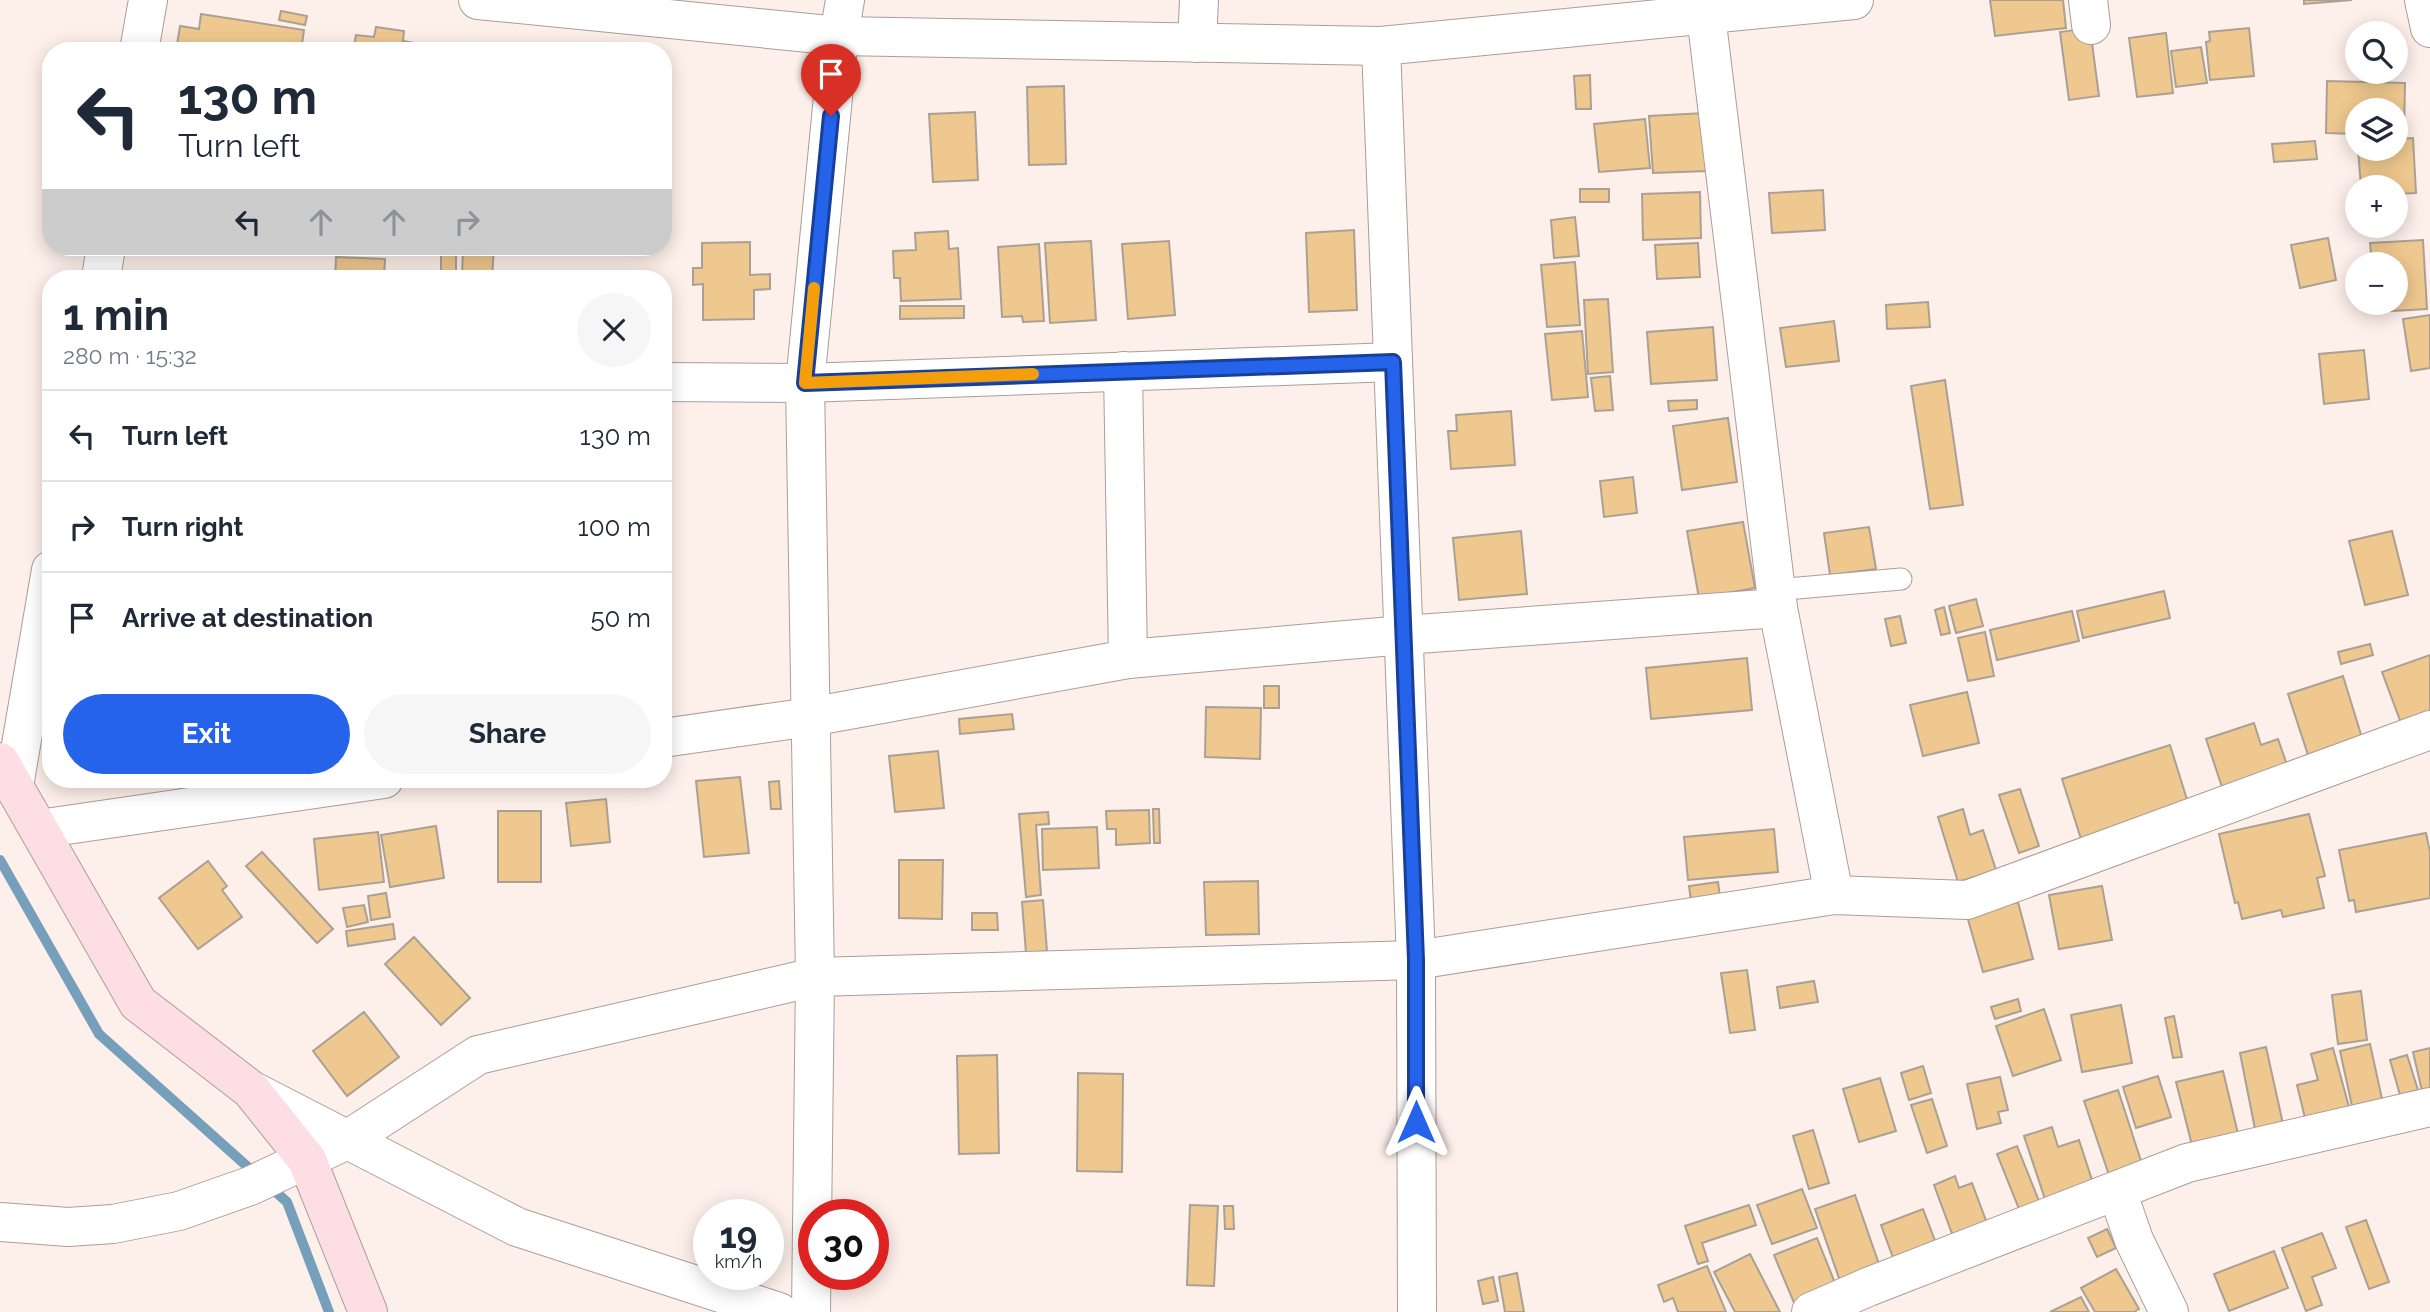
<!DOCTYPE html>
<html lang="en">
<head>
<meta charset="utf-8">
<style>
	body { margin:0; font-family:Raleway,sans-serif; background:#f6f6f7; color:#1f2937; height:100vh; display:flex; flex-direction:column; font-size:26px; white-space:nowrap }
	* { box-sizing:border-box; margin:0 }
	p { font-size:23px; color:#747a83 }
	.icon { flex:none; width:38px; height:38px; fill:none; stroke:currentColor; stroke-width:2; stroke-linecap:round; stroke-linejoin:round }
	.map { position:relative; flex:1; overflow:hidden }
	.panel { position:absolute; left:42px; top:270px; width:630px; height:518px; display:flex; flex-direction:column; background:#fff; border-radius:28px; box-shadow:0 4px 18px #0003 }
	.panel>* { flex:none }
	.guide { position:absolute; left:42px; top:42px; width:630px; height:214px; border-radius:28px; box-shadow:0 4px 18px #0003; background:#fff; color:#1f2937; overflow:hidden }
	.fabs { position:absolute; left:2345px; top:21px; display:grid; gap:14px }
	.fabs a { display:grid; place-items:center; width:63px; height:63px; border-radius:50%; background:#fff; box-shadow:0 4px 18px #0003; font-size:35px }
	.speed { position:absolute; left:693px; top:1199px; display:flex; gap:14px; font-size:35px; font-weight:700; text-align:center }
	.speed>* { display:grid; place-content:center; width:91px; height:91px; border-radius:50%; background:#fff; box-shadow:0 4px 18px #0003; line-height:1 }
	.speed small { font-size:18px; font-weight:400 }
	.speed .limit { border:10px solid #d22; background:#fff; color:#111 }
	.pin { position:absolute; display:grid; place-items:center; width:60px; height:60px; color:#fff; margin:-72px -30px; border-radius:50% 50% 50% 0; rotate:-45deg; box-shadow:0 0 7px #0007 }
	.pin .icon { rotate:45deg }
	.me { position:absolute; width:77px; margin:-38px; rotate:0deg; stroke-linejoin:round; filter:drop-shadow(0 0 5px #0008) }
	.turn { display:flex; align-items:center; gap:24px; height:147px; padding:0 21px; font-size:32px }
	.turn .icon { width:91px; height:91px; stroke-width:2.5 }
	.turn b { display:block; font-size:49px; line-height:60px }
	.lanes { display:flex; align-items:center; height:66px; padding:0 21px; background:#0003; justify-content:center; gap:35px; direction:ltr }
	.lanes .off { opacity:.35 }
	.round { display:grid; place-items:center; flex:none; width:74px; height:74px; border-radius:37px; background:#f6f6f7 }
	.headline { display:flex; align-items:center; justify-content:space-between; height:119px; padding:0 21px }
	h1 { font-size:42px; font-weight:700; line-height:52px }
	.cta { display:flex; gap:14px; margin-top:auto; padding:14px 21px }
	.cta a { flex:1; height:80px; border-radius:42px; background:#2563eb; color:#fff; font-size:28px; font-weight:700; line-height:80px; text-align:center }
	.cta a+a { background:#f6f6f7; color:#1f2937 }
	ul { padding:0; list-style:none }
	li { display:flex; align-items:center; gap:21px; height:91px; padding:0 21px; border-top:2px solid #e0e1e3 }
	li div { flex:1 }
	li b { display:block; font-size:26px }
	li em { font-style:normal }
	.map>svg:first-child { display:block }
</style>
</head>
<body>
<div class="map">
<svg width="2430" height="1312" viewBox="0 0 2430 1312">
	<rect width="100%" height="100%" fill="#fdefea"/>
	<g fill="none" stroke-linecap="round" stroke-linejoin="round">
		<path stroke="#759fbb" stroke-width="10" d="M0,860L99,1034L287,1202L329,1312"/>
	</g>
	<g fill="#efc88f" stroke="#aaa194" stroke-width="2">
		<path d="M1990,0H2063L2066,28L1995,36Z"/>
		<path d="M2304,0H2352L2304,4Z"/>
		<path d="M281,11L307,16L305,25L279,20Z"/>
		<path d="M201,14L304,30L301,51H176L180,26L199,29Z"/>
		<path d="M376,27L404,31L403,41L420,44L419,51H353L356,35L374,37Z"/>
		<path d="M2090,28L2099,96L2069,100L2060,32Z"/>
		<path d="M2249,28L2254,76L2210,80L2206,42L2210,41L2209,32Z"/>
		<path d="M2166,33L2173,93L2137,97L2129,38Z"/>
		<path d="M2201,47L2207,83L2176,87L2171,51Z"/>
		<path d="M1590,75L1591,109H1576L1574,76Z"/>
		<path d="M2327,81L2405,83L2404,134H2396V110H2357V134L2326,133Z"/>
		<path d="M1064,86L1066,164L1029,165L1027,87Z"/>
		<path d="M975,112L978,180L933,182L929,114Z"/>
		<path d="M1705,113L1708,171L1653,173L1649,116Z"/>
		<path d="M1645,119L1650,168L1599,172L1594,124Z"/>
		<path d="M2413,138L2416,193L2396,194V187H2361L2358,149H2396V139Z"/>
		<path d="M2315,141L2317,159L2274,162L2272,144Z"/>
		<rect x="1580" y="189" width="29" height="13"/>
		<path d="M1823,190L1825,230L1772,233L1769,193Z"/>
		<path d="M1700,192L1701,238L1643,240L1642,194Z"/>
		<path d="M1575,217L1579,256L1554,258L1551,220Z"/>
		<path d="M1354,230L1357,310L1309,312L1306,233Z"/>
		<path d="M948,231L949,249L958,248L961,299L901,301L900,278H894L893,251L916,250L915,233Z"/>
		<path d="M2328,238L2336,280L2300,288L2291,245Z"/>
		<path d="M2423,240L2427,309L2375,312L2374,303H2396V264H2372L2370,243Z"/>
		<path d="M1091,241L1096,320L1050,323L1045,243Z"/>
		<path d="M1169,241L1175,315L1128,319L1122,244Z"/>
		<path d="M750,242V275L770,274V289L754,290V319L703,320V284L693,285V268H702V243Z"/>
		<path d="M1698,243L1700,277L1657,279L1655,245Z"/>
		<path d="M1039,244L1044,321L1023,322L1022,316L1002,317L998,247Z"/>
		<path d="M441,247H456V278L441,277Z"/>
		<path d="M463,247H494L492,278H462Z"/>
		<path d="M336,257L385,259L384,278H335Z"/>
		<path d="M1575,262L1580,325L1547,327L1541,265Z"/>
		<path d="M1608,299L1613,372L1588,374L1584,300Z"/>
		<path d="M1928,302L1930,327L1887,329L1886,305Z"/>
		<path d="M900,306H964V318L900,319Z"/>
		<path d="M2430,315V368L2411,371L2403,319Z"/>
		<path d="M1834,321L1839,361L1786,367L1780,328Z"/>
		<path d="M1713,327L1717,380L1651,384L1647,332Z"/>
		<path d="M1582,331L1588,397L1552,400L1545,334Z"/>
		<path d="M2364,350L2369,399L2324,404L2319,354Z"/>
		<path d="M1610,376L1613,410L1595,411L1591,378Z"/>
		<path d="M1945,380L1963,505L1930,509L1911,386Z"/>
		<path d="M1697,400V409L1669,411L1668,401Z"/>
		<path d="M1511,411L1515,465L1451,469L1448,431H1457L1456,415Z"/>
		<path d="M1728,418L1737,482L1682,490L1673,426Z"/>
		<path d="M1633,477L1637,513L1604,517L1600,481Z"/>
		<path d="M1743,522L1755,588L1699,598L1687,531Z"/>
		<path d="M1869,527L1876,569L1830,575L1824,533Z"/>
		<path d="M1521,531L1527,594L1459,600L1453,538Z"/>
		<path d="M2392,531L2408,595L2365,605L2349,541Z"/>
		<path d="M2164,591L2170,618L2083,638L2077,611Z"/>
		<path d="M1976,599L1983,626L1956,633L1949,606Z"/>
		<path d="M1944,607L1950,633L1941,635L1935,610Z"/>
		<path d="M2072,611L2079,641L1997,660L1990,630Z"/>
		<path d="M1900,616L1906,643L1891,646L1885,619Z"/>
		<path d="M1985,632L1994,676L1968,681L1958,638Z"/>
		<path d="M2370,644L2373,655L2341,664L2338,652Z"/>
		<path d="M2430,655V713L2401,723L2382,672Z"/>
		<path d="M1747,658L1752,710L1651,719L1646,668Z"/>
		<path d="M2343,676L2363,741L2309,758L2288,694Z"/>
		<rect x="1264" y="686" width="15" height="22"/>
		<path d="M1967,692L1979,743L1923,756L1910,705Z"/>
		<path d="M1206,707L1261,708L1260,759L1205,757Z"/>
		<path d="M1012,714L1014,729L960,734L959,719Z"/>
		<path d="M2254,723L2261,745L2278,739L2287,765L2222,787L2206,739Z"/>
		<path d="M2170,745L2189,806L2081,839L2062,779Z"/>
		<path d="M938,751L944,808L895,812L889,756Z"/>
		<path d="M740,777L749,853L704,857L696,781Z"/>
		<path d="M181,779H202L200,796L179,793Z"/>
		<path d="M779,781L781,809H771L769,782Z"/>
		<path d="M2020,789L2039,846L2019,853L1999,795Z"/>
		<path d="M606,799L610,842L571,846L566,803Z"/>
		<path d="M1153,809H1159L1160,843H1154Z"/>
		<path d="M1963,809L1970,835L1983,830L1996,870L1958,882L1938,817Z"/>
		<path d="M1149,810L1150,843L1116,845V829H1107L1106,811Z"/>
		<rect x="498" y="811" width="43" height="71"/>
		<path d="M1048,812L1049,824L1036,825L1041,895L1026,897L1019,814Z"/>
		<path d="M2309,814L2325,876L2317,878L2324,908L2283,917L2281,910L2242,919L2238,902L2235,903L2219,834Z"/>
		<path d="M436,826L444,878L390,887L381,835Z"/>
		<path d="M1097,827L1099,868L1043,870L1042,829Z"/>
		<path d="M1774,829L1778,872L1688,880L1684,837Z"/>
		<path d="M378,832L384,882L319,890L314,839Z"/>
		<path d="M2426,833L2430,852V898L2356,912L2354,900L2349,901L2339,850Z"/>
		<path d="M262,852L333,929L317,943L246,866Z"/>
		<path d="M899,860H943L942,919L899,918Z"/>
		<path d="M208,861L227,886L222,890L242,917L198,949L159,898Z"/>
		<path d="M1258,881L1259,934L1206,935L1204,882Z"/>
		<path d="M1718,882L1720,897L1691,901L1689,886Z"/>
		<path d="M2102,886L2112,940L2059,949L2049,895Z"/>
		<path d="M386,893L390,917L371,920L368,896Z"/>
		<path d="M1043,900L1047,951L1026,953L1022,902Z"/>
		<path d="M2018,902L2033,959L1983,972L1967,916Z"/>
		<path d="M364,905L368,922L347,927L343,908Z"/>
		<path d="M972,913H997L998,930H972Z"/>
		<path d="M393,924L395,939L348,946L346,931Z"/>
		<path d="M414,937L470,998L441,1025L385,964Z"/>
		<path d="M1747,970L1755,1030L1730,1033L1721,973Z"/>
		<path d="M1814,981L1818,1002L1780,1008L1777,987Z"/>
		<path d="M2361,991L2367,1040L2338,1044L2332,995Z"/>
		<path d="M2018,999L2021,1011L1995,1019L1991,1007Z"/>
		<path d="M2121,1005L2132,1063L2082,1072L2071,1015Z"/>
		<path d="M2044,1009L2061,1060L2013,1076L1996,1026Z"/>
		<path d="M364,1012L399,1057L347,1096L313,1051Z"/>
		<path d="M2174,1016L2182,1057L2173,1058L2165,1018Z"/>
		<path d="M2370,1044L2382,1099L2352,1106L2340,1051Z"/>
		<path d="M2266,1047L2283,1124L2255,1129L2240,1053Z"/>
		<path d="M2333,1048L2349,1107L2305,1118L2297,1085L2318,1080L2311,1054Z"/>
		<path d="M2430,1048V1089L2422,1091L2413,1052Z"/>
		<path d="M997,1055L999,1153L959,1154L957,1056Z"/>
		<path d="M2407,1055L2418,1090L2400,1095L2390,1060Z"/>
		<path d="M1923,1066L1931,1093L1909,1100L1901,1073Z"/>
		<path d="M2223,1071L2239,1138L2193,1149L2176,1082Z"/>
		<path d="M1078,1073L1123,1074L1122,1172L1077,1171Z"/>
		<path d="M2158,1076L2171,1117L2136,1128L2123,1087Z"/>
		<path d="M2000,1077L2008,1110L1998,1112L2001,1123L1977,1129L1967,1084Z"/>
		<path d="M1880,1078L1896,1131L1859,1142L1843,1089Z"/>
		<path d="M2118,1090L2143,1167L2110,1178L2084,1101Z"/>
		<path d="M1932,1099L1947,1146L1927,1153L1911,1105Z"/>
		<path d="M2052,1127L2058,1147L2079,1140L2094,1186L2046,1202L2024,1136Z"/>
		<path d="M1813,1130L1829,1183L1809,1189L1793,1136Z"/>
		<path d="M2017,1146L2041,1206L2021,1214L1997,1154Z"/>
		<path d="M1955,1176L1959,1188L1972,1183L1988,1226L1954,1239L1934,1185Z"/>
		<path d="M1802,1189L1817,1228L1772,1244L1757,1205Z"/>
		<path d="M1855,1195L1881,1270L1841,1284L1815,1209Z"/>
		<path d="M1190,1205L1218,1206L1214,1286L1187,1285Z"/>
		<path d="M1749,1205L1756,1225L1702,1243L1708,1261L1698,1264L1685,1226Z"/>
		<path d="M1224,1206H1233L1234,1229H1225Z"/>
		<path d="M1923,1209L1937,1246L1895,1263L1881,1225Z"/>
		<path d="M2366,1220L2389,1282L2369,1289L2346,1227Z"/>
		<path d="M2107,1229L2116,1248L2097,1257L2088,1238Z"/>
		<path d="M2322,1233L2336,1268L2312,1277L2322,1305L2306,1311L2282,1248Z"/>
		<path d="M1817,1238L1839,1293L1797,1310L1774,1255Z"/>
		<path d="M2274,1251L2288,1288L2229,1311L2214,1274Z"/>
		<path d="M1750,1254L1780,1312H1735L1714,1272Z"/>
		<path d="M1707,1266L1726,1312H1678L1673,1298L1664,1302L1658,1285Z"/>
		<path d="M2116,1269L2139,1309L2134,1312H2095L2081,1288Z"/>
		<path d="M1517,1273L1524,1312H1505L1499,1277Z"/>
		<path d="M1493,1277L1498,1301L1483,1304L1478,1281Z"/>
		<path d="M2081,1297L2089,1312H2050Z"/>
	</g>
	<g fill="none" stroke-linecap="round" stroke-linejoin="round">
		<g stroke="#ac9d97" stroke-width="23">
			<path id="lane" d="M1776,590L1901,579"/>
		</g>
		<g stroke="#ac9d97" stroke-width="40">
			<g id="street">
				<path d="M478,0L839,36L1381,46L1854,0"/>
				<path d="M2088,0L2091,25"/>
				<path d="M2424,0L2430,28"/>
				<path d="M1706,15L1778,608L1834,895"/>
				<path d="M1197,43L1199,0"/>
				<path d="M1381,46L1416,960L1417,1312"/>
				<path d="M139,51L148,0"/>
				<path d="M101,278L106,247"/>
				<path d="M1123,371L1128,659"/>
				<path d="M663,382L805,383L1393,362"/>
				<path d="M663,738L810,717L1128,659L1404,635L1778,608"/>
				<path d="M14,786L51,570"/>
				<path d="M39,829L384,779"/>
				<path d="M251,1090L517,1227L779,1312"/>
				<path d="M2117,1191L2134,1240L2169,1312"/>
				<path d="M0,1222L68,1227L113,1224L179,1211L250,1186L347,1140L478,1055L815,977L1416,960L1834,895L1967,900L2430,730"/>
				<path d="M811,1312L815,977L805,383L839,36L845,0"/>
				<path d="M1811,1312L1868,1287L2187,1163L2430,1107"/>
			</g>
		</g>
		<g stroke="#ac9d97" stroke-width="40">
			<path id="secondary" d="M0,762L138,1003L251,1090L307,1160L368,1312"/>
		</g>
		<use href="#lane" stroke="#fff" stroke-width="21"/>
		<use href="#street" stroke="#fff" stroke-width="38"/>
		<use href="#secondary" stroke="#fcdee4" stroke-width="38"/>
	</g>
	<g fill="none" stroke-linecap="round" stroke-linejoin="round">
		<g stroke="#184099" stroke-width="18">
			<path id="route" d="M831,116L805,383L1393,362L1416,960V1122"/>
		</g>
		<use href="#route" stroke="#2563eb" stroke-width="12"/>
		<path stroke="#f59e0b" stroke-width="12" d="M814,288L805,383L1033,374"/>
	</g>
</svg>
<div class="fabs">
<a><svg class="icon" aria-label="search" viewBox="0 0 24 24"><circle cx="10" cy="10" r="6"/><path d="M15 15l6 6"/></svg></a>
<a><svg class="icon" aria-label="layers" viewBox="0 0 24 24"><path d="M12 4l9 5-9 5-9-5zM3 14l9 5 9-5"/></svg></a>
<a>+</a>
<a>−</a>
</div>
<div class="speed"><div>19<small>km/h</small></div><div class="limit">30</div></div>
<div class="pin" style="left:831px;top:116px;background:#d93025"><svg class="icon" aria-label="arrive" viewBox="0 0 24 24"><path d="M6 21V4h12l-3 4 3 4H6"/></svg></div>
<svg class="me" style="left:1416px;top:1122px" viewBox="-20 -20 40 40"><path d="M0-17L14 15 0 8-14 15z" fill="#2563eb" stroke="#fff" stroke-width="4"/></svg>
<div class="guide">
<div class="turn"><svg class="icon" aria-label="left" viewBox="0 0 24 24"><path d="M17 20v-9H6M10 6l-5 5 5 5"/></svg><div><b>130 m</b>Turn left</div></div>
<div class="lanes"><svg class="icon" aria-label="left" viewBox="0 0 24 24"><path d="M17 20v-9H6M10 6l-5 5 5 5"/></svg><svg class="icon off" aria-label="ahead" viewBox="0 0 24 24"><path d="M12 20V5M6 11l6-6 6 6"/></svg><svg class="icon off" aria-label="ahead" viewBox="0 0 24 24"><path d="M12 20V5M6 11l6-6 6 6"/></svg><svg class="icon off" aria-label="right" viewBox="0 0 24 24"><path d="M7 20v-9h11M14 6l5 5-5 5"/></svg></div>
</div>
<section class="panel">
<div class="headline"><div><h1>1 min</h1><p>280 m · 15:32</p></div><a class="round"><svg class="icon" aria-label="close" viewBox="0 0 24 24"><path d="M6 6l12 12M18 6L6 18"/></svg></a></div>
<ul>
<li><svg class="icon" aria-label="left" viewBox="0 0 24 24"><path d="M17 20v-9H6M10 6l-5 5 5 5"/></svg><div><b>Turn left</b></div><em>130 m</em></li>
<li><svg class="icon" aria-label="right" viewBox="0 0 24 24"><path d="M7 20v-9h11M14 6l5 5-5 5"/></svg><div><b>Turn right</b></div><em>100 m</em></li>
<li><svg class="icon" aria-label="arrive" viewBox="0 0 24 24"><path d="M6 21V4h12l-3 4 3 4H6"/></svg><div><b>Arrive at destination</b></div><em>50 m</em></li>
</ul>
<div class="cta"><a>Exit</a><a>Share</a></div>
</section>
</div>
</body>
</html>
